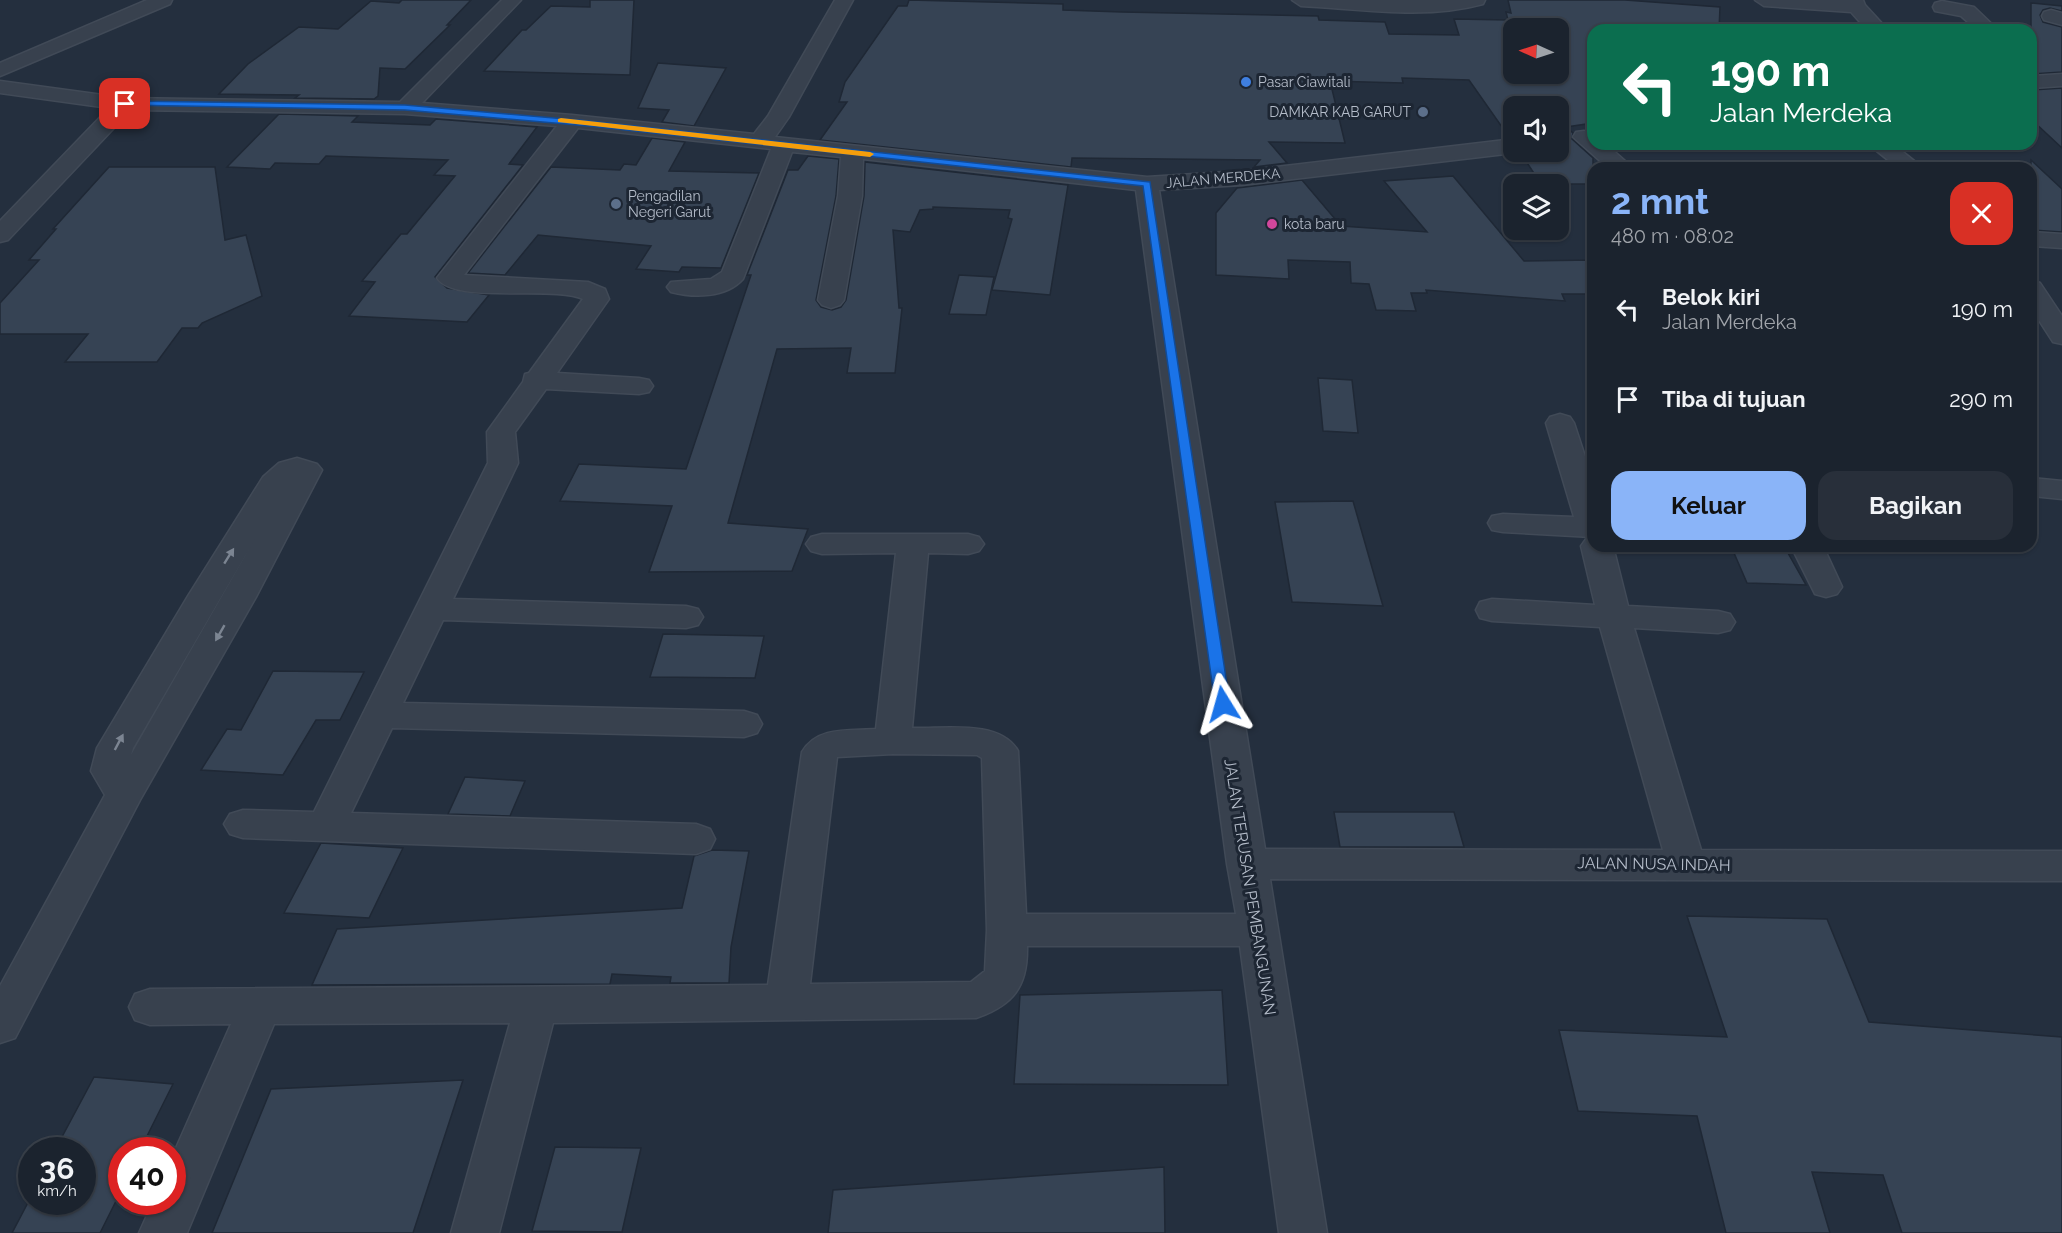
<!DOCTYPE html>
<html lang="id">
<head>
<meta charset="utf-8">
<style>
	body { margin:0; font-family:Raleway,sans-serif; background:#282f3a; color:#f1f3f6; height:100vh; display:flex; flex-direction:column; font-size:22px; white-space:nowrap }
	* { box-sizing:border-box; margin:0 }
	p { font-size:20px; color:#a0a4aa }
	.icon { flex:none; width:33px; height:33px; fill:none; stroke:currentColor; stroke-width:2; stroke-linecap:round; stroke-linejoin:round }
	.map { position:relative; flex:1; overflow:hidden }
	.drawer { position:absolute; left:1587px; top:162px; width:450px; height:390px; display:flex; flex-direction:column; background:#1b232e; border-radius:18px; box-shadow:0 2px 4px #0004,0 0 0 2px #39404a }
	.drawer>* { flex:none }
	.guide { position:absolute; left:1587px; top:24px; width:450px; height:126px; border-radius:18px; box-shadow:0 2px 4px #0004,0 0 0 2px #39404a; background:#0b6e4f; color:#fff; overflow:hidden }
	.needle { width:39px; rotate:273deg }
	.controls { position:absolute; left:1503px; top:18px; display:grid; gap:12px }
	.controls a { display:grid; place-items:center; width:66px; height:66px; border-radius:12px; background:#1b232e; box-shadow:0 2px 4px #0004,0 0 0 2px #39404a; font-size:30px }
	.speed { position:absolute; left:18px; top:1137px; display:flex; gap:12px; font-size:30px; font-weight:700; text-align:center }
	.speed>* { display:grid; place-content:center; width:78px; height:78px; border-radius:50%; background:#1b232e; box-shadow:0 2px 4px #0004,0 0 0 2px #39404a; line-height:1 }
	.speed small { font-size:15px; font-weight:400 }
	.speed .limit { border:9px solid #d22; background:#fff; color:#111 }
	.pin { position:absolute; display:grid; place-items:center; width:51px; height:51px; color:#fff; margin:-26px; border-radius:12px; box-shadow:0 3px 9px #0006 }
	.me { position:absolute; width:66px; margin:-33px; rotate:352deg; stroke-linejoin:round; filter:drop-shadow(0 0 4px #0008) }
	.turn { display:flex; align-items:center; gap:21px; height:126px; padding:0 24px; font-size:27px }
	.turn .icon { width:78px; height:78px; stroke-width:2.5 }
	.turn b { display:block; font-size:42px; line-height:51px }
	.round { display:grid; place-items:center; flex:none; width:63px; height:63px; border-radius:18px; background:#282f3a }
	.headline { display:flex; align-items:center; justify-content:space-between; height:102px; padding:0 24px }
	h1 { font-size:36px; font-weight:700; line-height:45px; color:#8ab4f8 }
	.action { display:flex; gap:12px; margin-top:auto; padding:12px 24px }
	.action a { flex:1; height:69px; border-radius:18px; background:#8ab4f8; color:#111; font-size:24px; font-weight:700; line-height:69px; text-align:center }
	.action a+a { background:#282f3a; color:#f1f3f6 }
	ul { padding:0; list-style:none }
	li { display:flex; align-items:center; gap:18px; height:90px; padding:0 24px }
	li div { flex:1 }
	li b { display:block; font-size:22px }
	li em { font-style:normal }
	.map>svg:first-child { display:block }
</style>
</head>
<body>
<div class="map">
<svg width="2062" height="1233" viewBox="0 0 2062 1233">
	<rect width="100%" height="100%" fill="#242f3e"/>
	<g fill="#364354" stroke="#1f2835" stroke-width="1.5" fill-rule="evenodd">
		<path d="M402,0H471L447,25H450L405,69L380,68L378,96L374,99L295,98L299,95L219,94L248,64L299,27L338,29L371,1L399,3Z"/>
		<path d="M590,0H634L630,75L484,71L522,30H526L551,6L590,7Z"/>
		<path d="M909,0L1063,4V10L1122,12L1318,16L1319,20L1385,22L1389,34L1459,35L1454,19L1508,20L1506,12L1511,13L1508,0H1625L1720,7L1719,30L1593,29V123L1566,127L1573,133L1572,139L1593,158V184H1541L1520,152H1558V106H1514V137H1509L1469,80L1402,78L1403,83L1330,81L1345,143L1269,142L1287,163L1254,167L1260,160L1072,158L1071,167L820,140L847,102H839L845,82L898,6H907ZM1514,28H1558V74H1514Z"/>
		<path d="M2031,3L2062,6V11L2050,8L2043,10L2040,15L2043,22L2062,27V72L2031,74Z"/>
		<path d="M658,63L726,68L694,126L662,122L669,110L638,108Z"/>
		<path d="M2062,88V148L2031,119V90Z"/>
		<path d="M279,114L358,116L352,122L430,125L436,119L537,127L509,164L523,165L435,277L447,288L489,295L467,322L349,316L375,282L362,281L401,234H407L455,176L434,175L448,160L326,156L319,164L275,163L270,169L227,167Z"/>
		<path d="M652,138L685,142L669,171L759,173L721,268L682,267L679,272L636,269L651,246L538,235L505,275L468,273L551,167L620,170L624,164L636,165Z"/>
		<path d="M808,156L839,159L836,196L816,300L821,307L832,310L841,307L846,300L864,196L865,162L1068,185L1050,295L992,290L1012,219L1008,218L1010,210L933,207V209L920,210L910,232L893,230L899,308H902L895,373H847L851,348L777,349L728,523L808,529L792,571L649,572L672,506L560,501L579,464L686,469L751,275H747L788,170H798Z"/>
		<path d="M2031,160L2062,189V232L2031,230Z"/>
		<path d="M109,167H215L225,240L246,235L262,296L202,323L198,328H182L157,362H65L88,334H0V303L39,260H29L56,229H53Z"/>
		<path d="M1453,176L1524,261L1593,260V294H1562L1565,301L1426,290L1427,293H1411L1416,311L1376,310L1369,284L1351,283L1350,262L1288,260L1289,279L1216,275V213L1237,188L1302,180L1341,226L1427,232L1384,181Z"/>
		<path d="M959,275L994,277L986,315L949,314Z"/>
		<path d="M1318,378L1352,380L1358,433L1323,431Z"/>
		<path d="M1353,501L1383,606L1292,602L1275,502Z"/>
		<path d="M1731,546H1784L1806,585L1747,583Z"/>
		<path d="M663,634L764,636L755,678L650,677Z"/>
		<path d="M273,671L364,672L340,720H316L283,775L201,770L227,729L241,730Z"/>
		<path d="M465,777L525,781L510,816L448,814Z"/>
		<path d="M1334,812H1454L1464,847H1340Z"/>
		<path d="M321,843L403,848L369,918L284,913Z"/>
		<path d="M712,850L749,851L731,947L729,983H670L671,977L612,974L610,984L312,985L337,929L682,908L694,856Z"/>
		<path d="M1687,916L1827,919L1869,1022L2062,1037V1233H1902L1883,1175L1812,1172L1830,1233H1726L1697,1116L1578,1111L1559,1030L1727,1037Z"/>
		<path d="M1222,990L1228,1085L1014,1084L1020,995Z"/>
		<path d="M94,1077L173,1084L140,1150H122V1189L100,1233H12L32,1195V1202H82V1150H55Z"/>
		<path d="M463,1080L413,1233H212L271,1089Z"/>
		<path d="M555,1147L641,1148L622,1232L532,1231Z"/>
		<path d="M1164,1167L1165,1233H828L833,1190Z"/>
	</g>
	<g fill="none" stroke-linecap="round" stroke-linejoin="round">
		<g stroke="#414a57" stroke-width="3">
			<g id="minor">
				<path d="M147,0H172L170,4L0,76V63Z"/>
				<path d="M502,0H521L422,103L572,115L754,134L768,116L835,0H853L789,117L775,137L1147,177L1242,171L1514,139V152H1518L1514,153L1242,185L1159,190L1265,849L1663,850L1600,627L1492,621L1480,618L1476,610L1480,602L1492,599L1595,605L1581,546L1586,539L1592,537L1503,532L1492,530L1488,523L1492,516L1503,514L1574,517L1546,423L1550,417L1560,414L1570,417L1574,423L1593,481V546H1613L1628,606L1718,611L1730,614L1735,622L1730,630L1718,633L1634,628L1701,850L2062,851V881L1270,879L1327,1233H1279L1240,946H1027C1028,987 1013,1005 976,1018L553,1023L499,1233H451L510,1023L274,1024L187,1233H139L153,1202H172V1157L231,1024L150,1025L135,1020L129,1007L135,994L150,989L768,985L802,752C817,726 849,731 876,729L896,553L822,554L811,551L806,544L811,537L822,534H968L979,537L984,544L979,551L968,554L928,553L912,728C944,729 1000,719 1018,751L1026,914H1236L1227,864L1136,190L863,159L862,196L844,300L840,305L831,308L822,305L818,300L838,196L841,157L792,152L743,279C726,298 694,298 671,292L667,287L671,282L711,279L722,272L771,149L578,128L464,275L588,282L605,289L609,299L557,373L639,378L649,380L653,386L649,392L639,394L546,389L515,432L518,463L453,599L686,606L698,609L703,617L698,625L686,628L443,620L403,703L744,711L757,715L762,724L757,733L744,737L392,728L351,813L696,824L710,829L715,839L710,849L696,854L243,838L230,834L224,824L230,814L243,810L314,812L488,463L487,432L523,382L525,374L529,373L583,299C554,285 455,305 437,278L557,126L405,114L131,110L8,240L0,242V221L109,108L0,93V81L125,98L400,102ZM893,754L977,755L982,758L987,930L985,971L971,982L810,984L837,757Z"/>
				<path d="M1292,0H1485L1483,4C1425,20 1360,9 1301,6Z"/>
				<path d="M1755,0H1863L1865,5L1888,30H1867L1851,12L1764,6Z"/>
				<path d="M1942,1L1974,7L1998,30H1977L1961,16L1935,11L1933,7L1935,3Z"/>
				<path d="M2051,10L2062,13V25L2044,20L2042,16L2044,12Z"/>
				<path d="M2062,74V86L2031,88V76Z"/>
				<path d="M1584,131L1593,133V144H1606L1633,168H1608L1573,137L1576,132Z"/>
				<path d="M1868,144H1893L1923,168H1898Z"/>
				<path d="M2031,232L2062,234V248L2031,246Z"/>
				<path d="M2031,280L2040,283L2062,316V344L2053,342L2031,308Z"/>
				<path d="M297,458L317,464L322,470L256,597L140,800L15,1038L0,1043V986L105,795L91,771L97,748L188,596L263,477L279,463ZM256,537L131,755L133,748Z"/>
				<path d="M2031,478L2062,481V499L2031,496Z"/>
				<path d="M1791,546H1823L1842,587L1837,594L1826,597L1815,594Z"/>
			</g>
		</g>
		<use href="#minor" fill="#38414e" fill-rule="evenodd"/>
	</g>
	<defs><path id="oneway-solid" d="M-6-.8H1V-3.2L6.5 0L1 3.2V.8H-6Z" transform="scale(1.5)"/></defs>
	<g fill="#7c8592">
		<use href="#oneway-solid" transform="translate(229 556) rotate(-58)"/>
		<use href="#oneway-solid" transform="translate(220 633) rotate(120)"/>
		<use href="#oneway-solid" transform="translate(119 742) rotate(-62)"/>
	</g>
	<path fill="#1a73e8" stroke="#114b97" stroke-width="1.5" d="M125,101L405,105L589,121L1150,182L1230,704L1223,709L1215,704L1143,186L589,126L405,110L122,105Z"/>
	<path fill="#f59e0b" d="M561,118L870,152L874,154L870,157L558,122V119Z"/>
	<circle fill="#3f7fe0" stroke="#1d2633" stroke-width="2" cx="1246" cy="82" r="6"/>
	<g fill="#5c6f8a" stroke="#1d2633" stroke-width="2">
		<circle cx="1423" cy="112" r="6"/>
		<circle cx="616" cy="204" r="6"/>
	</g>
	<circle fill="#d1479c" stroke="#1d2633" stroke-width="2" cx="1272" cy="224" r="6"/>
	<g text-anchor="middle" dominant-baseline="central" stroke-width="6" stroke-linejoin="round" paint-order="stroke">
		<g font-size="14" fill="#b4bcc9" stroke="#1d2633" text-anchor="start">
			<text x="1258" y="82">Pasar Ciawitali</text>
			<text x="1411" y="112" text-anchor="end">DAMKAR KAB GARUT</text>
			<text x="628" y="196">Pengadilan<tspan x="628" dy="16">Negeri Garut</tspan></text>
			<text x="1284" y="224">kota baru</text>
		</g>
		<g font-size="14" fill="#b4bcc9" stroke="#1d2633">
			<text transform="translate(1223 178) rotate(-5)">JALAN MERDEKA</text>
		</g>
		<g font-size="16" fill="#b4bcc9" stroke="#1d2633">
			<text transform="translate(1654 864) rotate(1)">JALAN NUSA INDAH</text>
			<text transform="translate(1250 887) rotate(81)">JALAN TERUSAN PEMBANGUNAN</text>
		</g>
	</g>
</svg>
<div class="controls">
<a><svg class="needle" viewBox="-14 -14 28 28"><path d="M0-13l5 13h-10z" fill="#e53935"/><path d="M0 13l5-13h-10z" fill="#a0a4aa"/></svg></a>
<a><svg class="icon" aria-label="sound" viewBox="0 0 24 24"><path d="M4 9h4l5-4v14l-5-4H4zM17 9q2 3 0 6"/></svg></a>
<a><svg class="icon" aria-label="layers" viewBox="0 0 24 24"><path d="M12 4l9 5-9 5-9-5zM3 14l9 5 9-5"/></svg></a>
</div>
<div class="speed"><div>36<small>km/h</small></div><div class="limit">40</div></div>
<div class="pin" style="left:125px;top:104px;background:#d93025"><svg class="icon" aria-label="arrive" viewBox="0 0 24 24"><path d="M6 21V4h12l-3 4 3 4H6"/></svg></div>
<svg class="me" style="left:1223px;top:704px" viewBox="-20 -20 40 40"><path d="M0-17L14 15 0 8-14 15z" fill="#1a73e8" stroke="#fff" stroke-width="4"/></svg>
<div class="guide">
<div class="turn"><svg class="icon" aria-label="left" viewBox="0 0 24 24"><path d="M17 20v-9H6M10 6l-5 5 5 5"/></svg><div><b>190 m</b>Jalan Merdeka</div></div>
</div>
<section class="drawer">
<div class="headline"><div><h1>2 mnt</h1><p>480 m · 08:02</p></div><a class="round" style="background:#d93025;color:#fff"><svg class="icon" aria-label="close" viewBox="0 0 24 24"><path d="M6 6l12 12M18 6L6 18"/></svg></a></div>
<ul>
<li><svg class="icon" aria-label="left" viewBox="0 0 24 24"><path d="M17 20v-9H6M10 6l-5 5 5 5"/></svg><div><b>Belok kiri</b><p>Jalan Merdeka</p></div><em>190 m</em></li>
<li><svg class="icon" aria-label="arrive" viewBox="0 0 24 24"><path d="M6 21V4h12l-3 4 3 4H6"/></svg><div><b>Tiba di tujuan</b></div><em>290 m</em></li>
</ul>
<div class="action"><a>Keluar</a><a>Bagikan</a></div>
</section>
</div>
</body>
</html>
